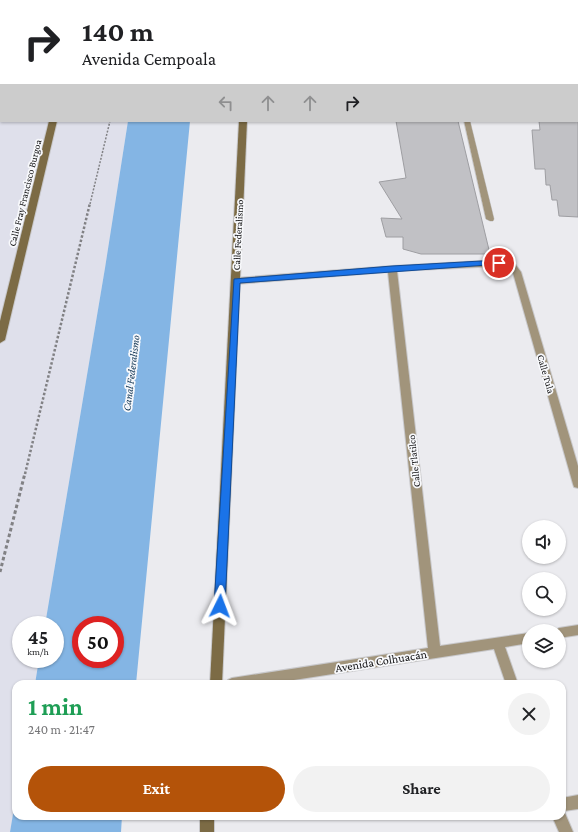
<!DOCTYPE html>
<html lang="en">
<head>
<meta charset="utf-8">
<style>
	body { margin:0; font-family:"Crimson Pro",serif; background:#f2f2f2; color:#202124; height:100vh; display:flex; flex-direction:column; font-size:15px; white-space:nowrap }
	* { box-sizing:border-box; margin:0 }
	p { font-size:13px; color:#757577 }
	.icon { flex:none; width:22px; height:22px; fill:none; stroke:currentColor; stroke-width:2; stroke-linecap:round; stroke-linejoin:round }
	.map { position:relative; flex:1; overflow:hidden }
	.sheet { position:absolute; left:12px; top:680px; width:554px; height:140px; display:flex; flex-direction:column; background:#fff; border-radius:12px; box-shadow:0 1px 3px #0004 }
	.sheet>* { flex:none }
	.guide { position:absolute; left:0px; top:0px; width:578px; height:122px; box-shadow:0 1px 3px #0004; background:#fff; color:#202124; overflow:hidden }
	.fabs { position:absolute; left:522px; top:520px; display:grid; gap:8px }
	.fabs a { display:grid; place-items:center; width:44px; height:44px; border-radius:50%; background:#fff; box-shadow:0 1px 3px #0004; font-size:20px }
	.speed { position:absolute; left:12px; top:616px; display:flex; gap:8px; font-size:20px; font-weight:700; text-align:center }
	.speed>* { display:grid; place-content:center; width:52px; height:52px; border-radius:50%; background:#fff; box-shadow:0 1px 3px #0004; line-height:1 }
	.speed small { font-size:10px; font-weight:400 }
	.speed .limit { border:6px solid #d22; background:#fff; color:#111 }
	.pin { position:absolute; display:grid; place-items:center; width:34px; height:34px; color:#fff; margin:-17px; border:2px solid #fff; border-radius:50%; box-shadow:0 1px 4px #0007 }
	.me { position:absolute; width:44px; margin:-22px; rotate:3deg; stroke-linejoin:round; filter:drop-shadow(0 0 3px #0008) }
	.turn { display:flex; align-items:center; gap:14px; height:84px; padding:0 16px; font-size:18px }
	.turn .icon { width:52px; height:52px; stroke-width:2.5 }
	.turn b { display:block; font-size:28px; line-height:34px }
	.lanes { display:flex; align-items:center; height:38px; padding:0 16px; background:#0003; justify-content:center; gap:20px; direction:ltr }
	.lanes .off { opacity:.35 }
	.round { display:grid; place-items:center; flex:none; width:42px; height:42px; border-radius:21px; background:#f2f2f2 }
	.summary { display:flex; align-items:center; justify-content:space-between; height:68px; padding:0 16px }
	h1 { font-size:24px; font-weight:700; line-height:30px; color:#1e9e55 }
	.button { display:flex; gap:8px; margin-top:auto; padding:8px 16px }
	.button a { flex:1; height:46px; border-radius:24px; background:#b45309; color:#fff; font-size:16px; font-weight:700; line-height:46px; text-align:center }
	.button a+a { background:#f2f2f2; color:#202124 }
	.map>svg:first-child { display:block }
</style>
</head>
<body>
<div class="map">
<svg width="578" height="832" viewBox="0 0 578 832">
	<rect width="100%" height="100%" fill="#ebebef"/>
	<path fill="#dfe0eb" d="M0,0H153L1,1V121H128L105,268L45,625H21V659H39L35,684H16V796L10,832H0Z"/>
	<g fill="#84b5e4" fill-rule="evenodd">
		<path d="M128,121H190L136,684H35L39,659H55V625H45L105,268ZM81,625H115V659H81Z"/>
		<path d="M16,796V816H122L121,832H10Z"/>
	</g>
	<g fill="#c1c1c5" stroke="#9e9ea2">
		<path d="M396,121H458L490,254H421L403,249V237H386L381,218L402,219L379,182L406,178Z"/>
		<path d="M539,121H578V217L559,216L557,200H552L550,185H546L545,169H535L532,130H540Z"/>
	</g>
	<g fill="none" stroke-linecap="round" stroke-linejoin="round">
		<g stroke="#c8c8cb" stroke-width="1">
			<g id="service">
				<rect x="288" y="0" width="6" height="1"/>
				<path d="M319,0H325L318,1Z"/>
				<path d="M509,0H515L508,1Z"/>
				<rect x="577" y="42" width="1" height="4"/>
				<path d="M464,121H470L494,219L493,221H490L486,219Z"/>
			</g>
		</g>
		<g stroke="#c8c8cb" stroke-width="2">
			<g id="minor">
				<path d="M499,260L515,264L521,272L578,466V488L574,487L573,484L513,273L509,268L499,266L397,271L440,646L529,633V643L505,647L518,684H506L494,649L268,684H226L228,680L232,678L428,648L388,272L236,284L232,281L236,278L392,266Z"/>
				<path d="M578,625V635L559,638V631H554L559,628Z"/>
				<path d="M578,795V809L564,811L573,832H559L552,816H562V798Z"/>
			</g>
		</g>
		<g stroke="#c8c8cb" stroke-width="2">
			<g id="secondary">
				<rect x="80" y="0" width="6" height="1"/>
				<rect x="247" y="0" width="6" height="1"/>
				<path d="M49,121H57L5,340L0,343V321Z"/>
				<path d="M239,121H247L222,684H210Z"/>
				<rect x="200" y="816" width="14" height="16"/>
			</g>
		</g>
		<path stroke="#818184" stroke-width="1.5" stroke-dasharray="2 1.5" stroke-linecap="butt" d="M90,204L110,121"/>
		<path stroke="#818184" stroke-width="2.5" stroke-dasharray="2.5 2" stroke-linecap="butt" d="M25,474L90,203"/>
		<path stroke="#818184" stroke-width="3" stroke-dasharray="3.5 2.5" stroke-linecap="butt" d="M0,572L25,473"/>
		<use href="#service" fill="#a1947b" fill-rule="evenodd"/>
		<use href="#minor" fill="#a1947b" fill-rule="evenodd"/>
		<use href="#secondary" fill="#7c6b45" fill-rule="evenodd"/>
	</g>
	<path fill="#1a73e8" stroke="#114b97" d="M499,260L501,261V264L240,283L225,606L223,610L220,611L216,610L214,606L234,279L392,266Z"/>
	<g text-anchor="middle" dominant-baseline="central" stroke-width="3.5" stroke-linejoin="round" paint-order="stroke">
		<g font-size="10" fill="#101011" stroke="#f8f9fc">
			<text transform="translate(25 193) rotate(-76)">Calle Fray Francisco Burgoa</text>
			<text transform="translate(238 235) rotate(-87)">Calle Federalismo</text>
			<text transform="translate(546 374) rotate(74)">Calle Tula</text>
			<text transform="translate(414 461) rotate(-96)">Calle Tlatilco</text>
		</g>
		<g font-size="11" font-style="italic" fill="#0d3251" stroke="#f8f9fc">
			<text transform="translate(131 373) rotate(-83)">Canal Federalismo</text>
		</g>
		<g font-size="12" fill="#101011" stroke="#f8f9fc">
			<text transform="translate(381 661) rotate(-9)">Avenida Colhuacán</text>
		</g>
	</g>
</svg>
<div class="fabs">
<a><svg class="icon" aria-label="sound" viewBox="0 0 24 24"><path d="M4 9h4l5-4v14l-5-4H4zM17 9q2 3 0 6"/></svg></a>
<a><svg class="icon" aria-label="search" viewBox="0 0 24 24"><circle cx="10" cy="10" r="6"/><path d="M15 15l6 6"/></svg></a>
<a><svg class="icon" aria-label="layers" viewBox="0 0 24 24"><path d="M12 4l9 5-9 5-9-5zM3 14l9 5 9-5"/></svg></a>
</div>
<div class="speed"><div>45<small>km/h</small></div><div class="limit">50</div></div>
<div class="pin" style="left:499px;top:263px;background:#d93025"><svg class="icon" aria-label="arrive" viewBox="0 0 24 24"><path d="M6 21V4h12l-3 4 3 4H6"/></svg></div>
<svg class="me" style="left:220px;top:606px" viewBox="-20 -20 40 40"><path d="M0-17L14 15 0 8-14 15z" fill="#1a73e8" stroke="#fff" stroke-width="4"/></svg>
<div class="guide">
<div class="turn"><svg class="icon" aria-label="right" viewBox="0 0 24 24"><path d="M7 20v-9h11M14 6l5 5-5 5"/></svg><div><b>140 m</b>Avenida Cempoala</div></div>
<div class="lanes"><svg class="icon off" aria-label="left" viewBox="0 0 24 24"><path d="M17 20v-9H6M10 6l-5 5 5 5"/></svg><svg class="icon off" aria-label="ahead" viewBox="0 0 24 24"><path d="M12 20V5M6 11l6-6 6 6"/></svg><svg class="icon off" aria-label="ahead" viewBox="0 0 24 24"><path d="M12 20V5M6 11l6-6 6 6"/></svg><svg class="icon" aria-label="right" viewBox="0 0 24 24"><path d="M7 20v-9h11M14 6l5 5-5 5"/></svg></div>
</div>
<section class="sheet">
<div class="summary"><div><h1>1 min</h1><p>240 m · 21:47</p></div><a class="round"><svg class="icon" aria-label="close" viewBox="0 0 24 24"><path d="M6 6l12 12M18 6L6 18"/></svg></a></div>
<div class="button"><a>Exit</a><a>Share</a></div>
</section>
</div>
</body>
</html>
